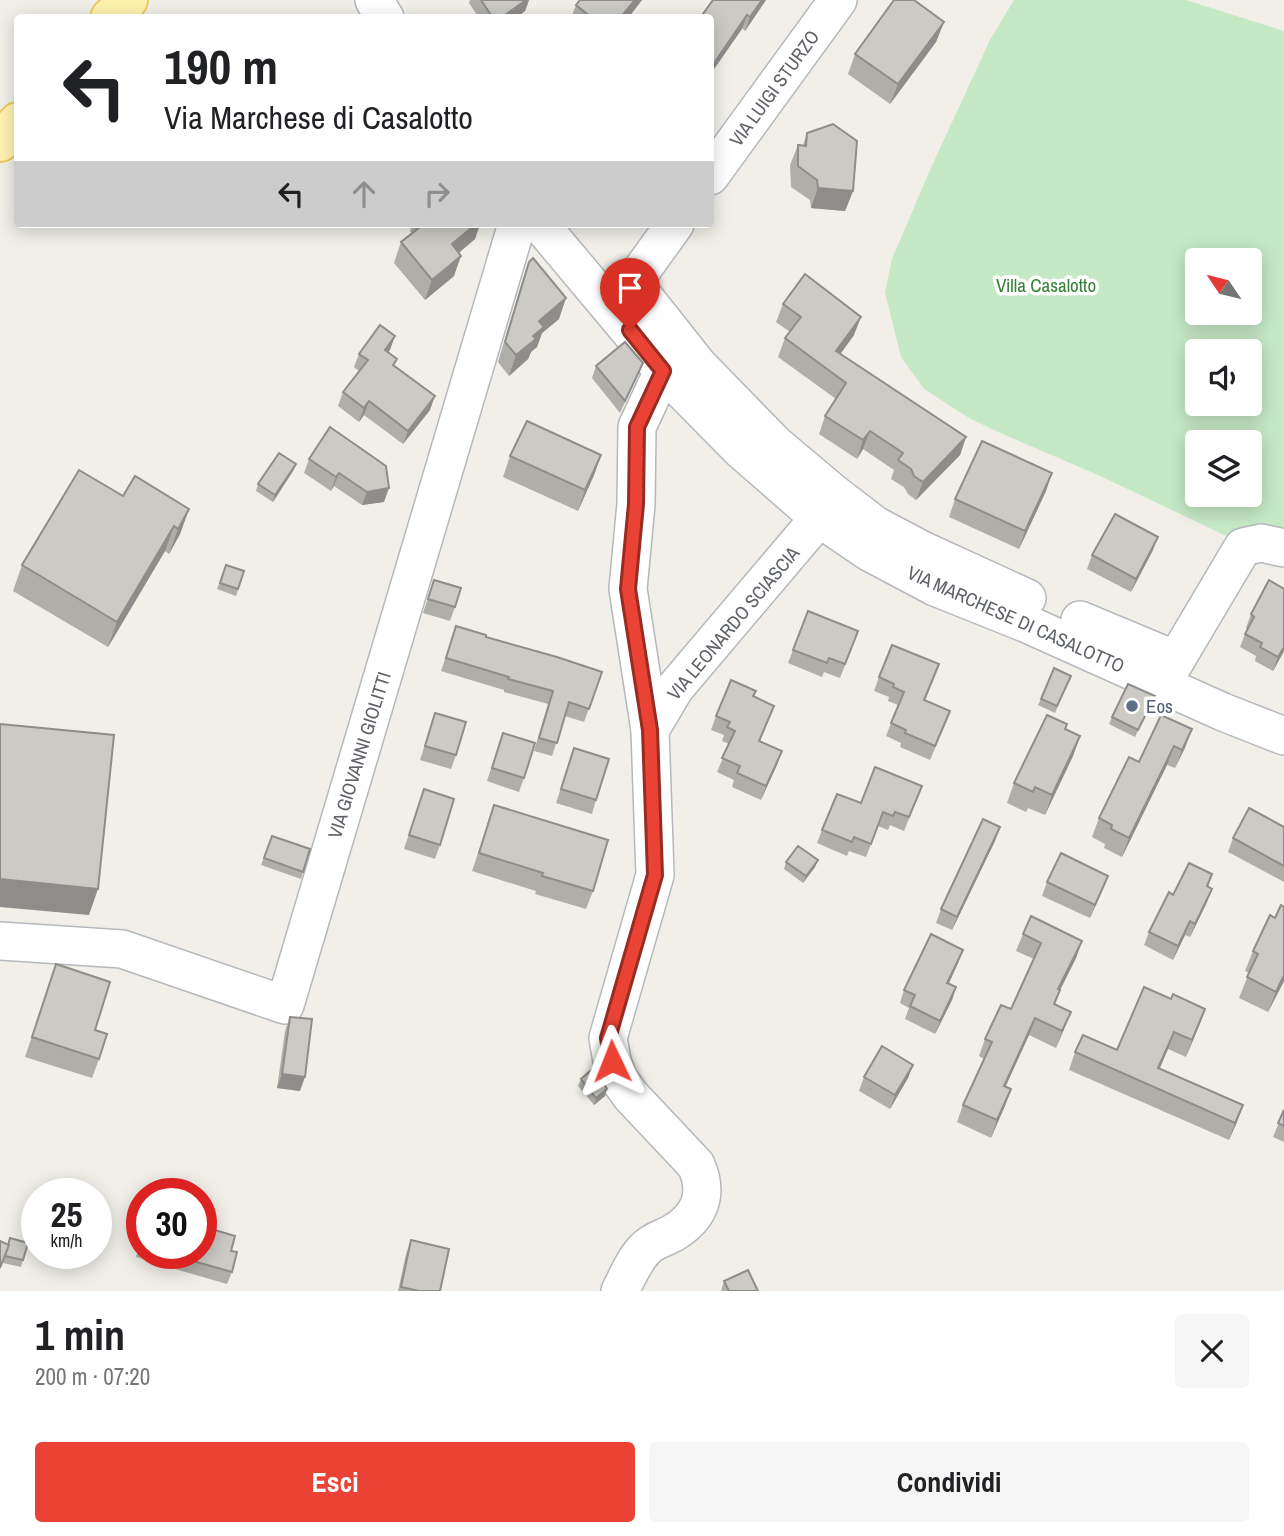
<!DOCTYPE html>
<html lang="it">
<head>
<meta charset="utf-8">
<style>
	body { margin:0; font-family:"Archivo Narrow",sans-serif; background:#f6f6f6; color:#202124; height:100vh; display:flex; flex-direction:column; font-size:26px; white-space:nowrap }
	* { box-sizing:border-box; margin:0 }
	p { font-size:23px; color:#757577 }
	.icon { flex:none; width:38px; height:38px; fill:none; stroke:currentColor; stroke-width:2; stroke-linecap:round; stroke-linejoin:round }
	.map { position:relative; height:1291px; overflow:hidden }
	.drawer { display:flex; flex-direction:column; background:#fff; flex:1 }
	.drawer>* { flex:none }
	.banner { position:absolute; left:14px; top:14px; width:700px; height:214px; border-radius:7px; box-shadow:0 4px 18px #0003; background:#fff; color:#202124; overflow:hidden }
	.needle { width:46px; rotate:305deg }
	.controls { position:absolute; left:1185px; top:248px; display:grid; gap:14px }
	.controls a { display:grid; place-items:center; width:77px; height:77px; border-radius:7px; background:#fff; box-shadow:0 4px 18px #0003; font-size:35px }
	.speed { position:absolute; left:21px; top:1178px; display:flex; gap:14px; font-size:35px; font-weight:700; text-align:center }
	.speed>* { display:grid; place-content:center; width:91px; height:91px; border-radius:50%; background:#fff; box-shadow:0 4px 18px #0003; line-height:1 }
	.speed small { font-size:18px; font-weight:400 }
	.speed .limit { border:10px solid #d22; background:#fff; color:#111 }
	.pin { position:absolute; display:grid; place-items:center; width:60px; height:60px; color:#fff; margin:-72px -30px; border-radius:50% 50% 50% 0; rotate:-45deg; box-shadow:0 0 7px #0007 }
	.pin .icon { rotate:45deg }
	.me { position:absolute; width:77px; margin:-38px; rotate:358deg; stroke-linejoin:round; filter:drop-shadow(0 0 5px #0008) }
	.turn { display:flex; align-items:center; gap:24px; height:147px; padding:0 35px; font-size:32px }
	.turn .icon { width:91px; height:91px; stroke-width:2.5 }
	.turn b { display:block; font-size:49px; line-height:60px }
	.lanes { display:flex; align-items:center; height:66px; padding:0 35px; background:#0003; justify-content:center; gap:35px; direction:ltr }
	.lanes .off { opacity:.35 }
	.round { display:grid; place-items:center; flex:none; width:74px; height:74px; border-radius:7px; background:#f6f6f6 }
	.summary { display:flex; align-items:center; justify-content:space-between; height:119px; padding:0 35px }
	h1 { font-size:42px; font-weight:700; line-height:52px }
	.action { display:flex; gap:14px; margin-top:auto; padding:14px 35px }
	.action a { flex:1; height:80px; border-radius:7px; background:#ea4335; color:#fff; font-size:28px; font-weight:700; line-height:80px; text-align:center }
	.action a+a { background:#f6f6f6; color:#202124 }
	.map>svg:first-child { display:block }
</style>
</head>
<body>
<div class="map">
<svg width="1284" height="1291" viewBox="0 0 1284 1291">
	<rect width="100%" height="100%" fill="#f1efe8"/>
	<path fill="#c5e8c5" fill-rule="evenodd" d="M1014,0H1186L1284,31V532L1233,539L1098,475L998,432L969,418L924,389L901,357L885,292L892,259L930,170L990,40ZM1197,261H1250V313H1197ZM1197,352H1250V404H1197ZM1197,443H1250V495H1197Z"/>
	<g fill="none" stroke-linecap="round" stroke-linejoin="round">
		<g stroke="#b5b8bc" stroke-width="40">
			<g id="minor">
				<path d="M374,0L385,18"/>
				<path d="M710,176L838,0"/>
				<path d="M540,224L663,371L741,450L819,518L869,552L935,587L1025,623L1223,712L1284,736"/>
				<path d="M633,283L698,365L775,444L832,492L875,525L922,550L1027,598"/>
				<path d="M618,303L675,224"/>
				<path d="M1080,620L1176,660"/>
				<path d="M1164,680L1243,547L1261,543L1284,548"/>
				<path d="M650,730L675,688L819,518"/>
				<path d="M0,941L122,949L285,1005L517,224"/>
				<path d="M620,1291C627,1278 634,1260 645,1249C652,1241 664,1238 673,1233C700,1217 709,1194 696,1165L631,1096L618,1078L612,1061L608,1038L655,875L650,730L628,589L636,504L637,427L663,371"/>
			</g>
		</g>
		<g stroke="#f2c960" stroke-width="42">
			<g id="major">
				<path d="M110,18L128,0"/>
				<path d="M0,142L18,122"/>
			</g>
		</g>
		<use href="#minor" stroke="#fff" stroke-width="37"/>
		<use href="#major" stroke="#fff2af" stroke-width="38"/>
	</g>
	<g fill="#afaea9">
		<path d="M470,0H529L525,11L516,18H479L469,3Z"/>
		<path d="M580,0H642L628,18H571L576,5Z"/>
		<path d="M713,0H766L745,31Z"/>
		<path d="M944,22L936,42L890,104L848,74L855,54Z"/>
		<path d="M807,133L853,191L845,211L811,208L810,200L791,187L790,165L798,145H803Z"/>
		<path d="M413,224H480L475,239L459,253L454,276L425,300L394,263L401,242L412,234L410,231Z"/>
		<path d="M529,262L559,319L542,333L537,347L531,352L528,359L509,376L498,362L522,282Z"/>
		<path d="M783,304L854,335L840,354L966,437L960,455L916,500L908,494L904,487L891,479L894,470L863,449L857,459L819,434L825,416L836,399L778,357L785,338L790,332L776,322Z"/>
		<path d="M395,336L388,352L395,366L430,410L403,444L364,415L359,422L338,406L343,392L359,371L354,367L359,354Z"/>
		<path d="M643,363L638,374L620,413L592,378L596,366Z"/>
		<path d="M330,427L384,502L362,505L334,486L331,491L304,473L309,459Z"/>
		<path d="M601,455L594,475L578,511L503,477L510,456Z"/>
		<path d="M296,464L293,471L273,502L256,491L258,484Z"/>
		<path d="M1046,491L1019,549L949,517L955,499Z"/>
		<path d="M123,496L189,509L180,534L169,554L165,551L108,647L13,591L22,565Z"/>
		<path d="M1153,550L1131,592L1087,569L1092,555Z"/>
		<path d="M226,565L244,571L236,596L217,589Z"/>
		<path d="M434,580L455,607L450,621L423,613Z"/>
		<path d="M1284,589V651L1273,671L1255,661L1256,656L1240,647L1247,629L1246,628L1251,614Z"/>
		<path d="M456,626L486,637L602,672L584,722L565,716L552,756L534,751L548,704L504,692V690L441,671Z"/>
		<path d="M853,645L840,678L824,672L822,677L788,663L793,650Z"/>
		<path d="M1071,676L1055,713L1038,705L1041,699Z"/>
		<path d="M879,677L934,678L925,701L945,725L930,760L900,747L901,743L886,736L898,705L888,701L889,697L874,691Z"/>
		<path d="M756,691L754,697L769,719L760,741L782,751L761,800L732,787L734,780L717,772L729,744L722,741L724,735L711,730L716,716Z"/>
		<path d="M1155,696L1135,737L1109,724L1112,717Z"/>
		<path d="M435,713L456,755L451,769L420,760Z"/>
		<path d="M1066,729L1080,736L1073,756L1045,815L1028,808L1026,812L1007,803L1014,783Z"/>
		<path d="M1192,729L1175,768L1167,765L1122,857L1104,848L1105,844L1092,837L1099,818L1139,762Z"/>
		<path d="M503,733L524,778L519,792L487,781Z"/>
		<path d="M574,748L596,800L592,814L556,803Z"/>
		<path d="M922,786L904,831L890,825L888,830L878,826L866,857L849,851L847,856L817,843L822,830L861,803Z"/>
		<path d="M424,789L440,845L435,859L404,849Z"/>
		<path d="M494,805L593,891L586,909L535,894L536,891L472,871Z"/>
		<path d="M1284,827V882L1228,852L1233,838Z"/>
		<path d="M272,836L310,849L301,879L261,865Z"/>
		<path d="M995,841L952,930L936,923L941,909Z"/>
		<path d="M818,860L815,867L803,883L784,869L786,862Z"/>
		<path d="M1212,874L1208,887L1207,902L1190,937L1185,935L1173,960L1144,945L1149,932L1173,895Z"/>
		<path d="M1047,882L1103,889L1090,918L1042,896Z"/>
		<path d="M1275,918L1284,981L1268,1012L1239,998L1249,973L1245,971L1253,951Z"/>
		<path d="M1023,934L1082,941L1076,958L1060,990L1055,1004L1064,1029L1056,1048L1029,1035L1005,1087L1011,1089L991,1138L957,1122L963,1105L984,1059L979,1056L985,1039L1011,1009L1034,959L1016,951Z"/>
		<path d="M963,950L958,963L949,983L956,987L952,1000L935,1034L905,1019L909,1008L900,1003L904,990Z"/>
		<path d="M56,964L95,1030L99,1059L92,1078L25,1057Z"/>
		<path d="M1171,999L1205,1009L1186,1057L1168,1049L1160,1068L1237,1122L1229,1140L1069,1070L1075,1052L1117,1050Z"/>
		<path d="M290,1017L300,1091L277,1088L285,1031Z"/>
		<path d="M913,1065L908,1078L890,1109L859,1091L864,1077Z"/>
		<path d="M581,1079L607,1089L605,1096L594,1105L578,1086Z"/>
		<path d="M1284,1110V1142L1273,1137Z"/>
		<path d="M142,1236V1253H201L231,1251L232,1272L227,1284L175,1269V1267L136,1257Z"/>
		<path d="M10,1238L23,1260L21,1267L3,1263Z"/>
		<path d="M411,1240L440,1291H398L406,1254Z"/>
		<path d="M724,1281L758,1291H721Z"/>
	</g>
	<g fill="#8f8d8a">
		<path d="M526,0H529L525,11L516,18H501Z"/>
		<path d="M635,0H642L628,18H620Z"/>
		<path d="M762,0H766L745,31L750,17Z"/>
		<path d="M747,15L742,29L710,75V69Z"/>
		<path d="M944,22L936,42L890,104L898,84Z"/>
		<path d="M818,188L853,191L845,211L811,208Z"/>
		<path d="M476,224H480L475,239L445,264L452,244Z"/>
		<path d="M461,256L454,276L425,300L432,280Z"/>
		<path d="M566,298L559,319L542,333L537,347L531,352L528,359L509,376L516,355L539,321Z"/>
		<path d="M861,317L854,335L829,370L836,351Z"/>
		<path d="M395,336L390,350L380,363L385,350Z"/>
		<path d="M435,396L430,410L403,444L408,431Z"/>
		<path d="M369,401L364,415L359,422L364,408Z"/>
		<path d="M870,431L863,449L857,459L863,440Z"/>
		<path d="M966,437L960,455L916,500L923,482Z"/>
		<path d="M601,455L594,475L578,511L585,490Z"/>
		<path d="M296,464L293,471L273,502L275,495Z"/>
		<path d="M339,473L334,486L331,491L336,477Z"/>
		<path d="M1052,473L1046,491L1019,549L1025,531Z"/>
		<path d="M389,488L384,502L362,505L367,492Z"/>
		<path d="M189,509L180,534L169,554L178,529Z"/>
		<path d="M174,526L165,551L108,647L117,622Z"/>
		<path d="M1158,537L1153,550L1131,592L1136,579Z"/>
		<path d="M1284,647V651L1273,671L1278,657Z"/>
		<path d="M1192,729L1185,748L1175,768L1182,750Z"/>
		<path d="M1080,736L1073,756L1045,815L1052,795Z"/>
		<path d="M1174,746L1167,765L1122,857L1129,838Z"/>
		<path d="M782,751L777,765L761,800L766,786Z"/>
		<path d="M1000,827L995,841L952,930L957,917Z"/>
		<path d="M818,860L815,867L803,883L806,876Z"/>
		<path d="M1108,876L1103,889L1090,918L1095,905Z"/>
		<path d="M0,879L98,889L89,915L0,907Z"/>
		<path d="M1212,889L1207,902L1190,937L1195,924Z"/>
		<path d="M1190,921L1185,935L1173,960L1178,946Z"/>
		<path d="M1082,941L1076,958L1052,1006L1058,989Z"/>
		<path d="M963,950L958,963L943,996L947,983Z"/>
		<path d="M1284,975V981L1268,1012L1276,992Z"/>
		<path d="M956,987L952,1000L935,1034L940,1021Z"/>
		<path d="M1205,1009L1199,1026L1186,1057L1192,1040Z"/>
		<path d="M1071,1012L1064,1029L1056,1048L1062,1031Z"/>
		<path d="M1035,1018L1029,1035L998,1103L1004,1086Z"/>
		<path d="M1174,1032L1168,1049L1152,1085L1158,1068Z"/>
		<path d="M913,1065L908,1078L890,1109L895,1095Z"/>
		<path d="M282,1074L305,1077L300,1091L277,1088Z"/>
		<path d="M607,1089L605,1096L594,1105L596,1098Z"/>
		<path d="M1011,1089L1005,1106L991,1138L997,1120Z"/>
		<path d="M1243,1105L1237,1122L1229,1140L1235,1123Z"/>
	</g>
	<g fill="#cccac5" stroke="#8f8d8a" stroke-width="2">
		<path d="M481,0H526L501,18H493Z"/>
		<path d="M580,0H635L620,18H592L576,5Z"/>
		<path d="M713,0H762L750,17L747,15L710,69V18H700Z"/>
		<path d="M894,0H914L944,22L898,84L855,54Z"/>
		<path d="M833,124L857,141L853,191L818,188L817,180L798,166V145L806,146L807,133Z"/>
		<path d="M424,224H476L452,244L461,256L432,280L401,242Z"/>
		<path d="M533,258L566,298L539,321L544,327L533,336L536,339L516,355L505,342L529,262Z"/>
		<path d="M805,274L861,317L836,351L966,437L923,482L914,476L911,469L898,460L903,453L870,431L863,440L825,416L846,383L785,338L801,317L783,304Z"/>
		<path d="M380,325L395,336L385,350L397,359L393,365L435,396L408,431L369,401L364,408L343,392L368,360L359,354Z"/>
		<path d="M625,342L643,363L625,401L596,366Z"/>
		<path d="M527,421L601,455L585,490L510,456Z"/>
		<path d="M330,427L386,466L389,488L367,492L339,473L336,477L309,459Z"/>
		<path d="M982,441L1052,473L1025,531L955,499Z"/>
		<path d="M279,453L296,464L275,495L258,484Z"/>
		<path d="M79,470L123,496L135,476L189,509L178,529L174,526L117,622L22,565Z"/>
		<path d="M1115,514L1158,537L1136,579L1092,555Z"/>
		<path d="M226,565L244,571L238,589L220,583Z"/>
		<path d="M434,580L461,588L455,607L428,599Z"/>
		<path d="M1269,580L1284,589V647L1278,657L1260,647L1262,643L1245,634L1254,617L1251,614Z"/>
		<path d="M808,611L858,631L845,664L829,658L827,663L793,650Z"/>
		<path d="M456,626L486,635V637L557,657L602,672L589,709L569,702L557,743L539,738L553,691L508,679L509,677L446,658Z"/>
		<path d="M892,645L939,664L924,700L950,711L935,746L905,733L906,730L891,723L904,692L893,687L894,684L879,677Z"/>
		<path d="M1054,668L1071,676L1057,706L1041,699Z"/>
		<path d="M731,680L756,691L753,696L774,706L759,741L782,751L766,786L737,773L740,766L722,758L735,731L727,727L730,722L716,716Z"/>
		<path d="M1128,684L1155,696L1138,730L1112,717Z"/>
		<path d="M435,713L466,722L456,755L425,746Z"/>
		<path d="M1047,715L1067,724L1065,729L1080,736L1052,795L1035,787L1033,792L1014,783Z"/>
		<path d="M1161,715L1192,729L1182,750L1174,746L1129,838L1111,829L1112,825L1099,818L1129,757L1139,762Z"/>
		<path d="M0,724L114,735L98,889L0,879Z"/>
		<path d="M503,733L535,743L524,778L492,768Z"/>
		<path d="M574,748L609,759L596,800L561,789Z"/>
		<path d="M875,767L922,786L909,817L895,812L893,816L883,812L871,844L854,837L852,842L822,830L837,794L861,803Z"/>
		<path d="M424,789L454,799L440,845L409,835Z"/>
		<path d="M494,805L608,840L593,891L542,876L543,873L479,853Z"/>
		<path d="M1249,808L1284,827V866L1233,838Z"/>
		<path d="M983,819L1000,827L957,917L941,909Z"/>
		<path d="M272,836L310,849L303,872L264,858Z"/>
		<path d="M798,846L818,860L806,876L786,862Z"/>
		<path d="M1061,853L1108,876L1095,905L1047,882Z"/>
		<path d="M1189,863L1212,874L1207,886L1212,889L1195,924L1190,921L1178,946L1149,932L1169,892L1173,895Z"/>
		<path d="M1281,905L1284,907V975L1276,992L1247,977L1258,954L1253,951L1270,915L1275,918Z"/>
		<path d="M1031,916L1082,941L1058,989L1060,990L1054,1004L1071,1012L1062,1031L1035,1018L1004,1086L1011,1089L997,1120L963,1105L992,1042L985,1039L1001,1005L1011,1009L1041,943L1023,934Z"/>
		<path d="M931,934L963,950L947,983L956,987L940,1021L910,1006L915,995L904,990Z"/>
		<path d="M56,964L110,982L95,1030L107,1034L99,1059L32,1037Z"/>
		<path d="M1144,987L1171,999L1173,994L1205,1009L1192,1040L1174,1032L1158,1068L1243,1105L1235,1123L1075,1052L1083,1035L1117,1050Z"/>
		<path d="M290,1017L312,1019L305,1077L282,1074Z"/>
		<path d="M882,1046L913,1065L895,1095L864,1077Z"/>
		<path d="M596,1066L601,1078L607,1089L596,1098L581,1079Z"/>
		<path d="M1284,1110V1126L1278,1123Z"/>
		<path d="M201,1226L235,1236L231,1251L237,1252L232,1272L179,1257L180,1255L174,1253H201Z"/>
		<path d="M10,1238L28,1243L23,1260L5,1256Z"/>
		<path d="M411,1240L449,1249L440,1291H419L401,1287Z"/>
		<path d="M0,1241L9,1245L0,1268Z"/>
		<path d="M748,1270L758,1291H729L724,1281Z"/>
	</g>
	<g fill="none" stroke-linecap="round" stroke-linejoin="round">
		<g stroke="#982c22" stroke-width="18">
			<path id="route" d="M612,1061L608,1038L655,875L650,730L628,589L636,504L637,427L663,371L630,330"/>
		</g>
		<use href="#route" stroke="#ea4335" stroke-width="12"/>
	</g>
	<circle fill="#5c6f8a" stroke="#fff" stroke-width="2.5" cx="1132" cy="706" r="7"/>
	<g text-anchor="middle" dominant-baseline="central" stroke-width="7" stroke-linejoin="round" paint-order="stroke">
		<g font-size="19" fill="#5f6368" stroke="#fff">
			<text transform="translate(774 88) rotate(-54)">VIA LUIGI STURZO</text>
			<text transform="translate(1016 619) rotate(24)">VIA MARCHESE DI CASALOTTO</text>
			<text transform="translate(733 623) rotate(-50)">VIA LEONARDO SCIASCIA</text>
			<text transform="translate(359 755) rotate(-73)">VIA GIOVANNI GIOLITTI</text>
		</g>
		<g font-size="19" fill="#348238" stroke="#fff">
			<text x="1046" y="285">Villa Casalotto</text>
		</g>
		<g font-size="19" fill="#4e5e75" stroke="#fff" text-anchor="start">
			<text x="1146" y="706">Eos</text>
		</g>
	</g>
</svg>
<div class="controls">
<a><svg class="needle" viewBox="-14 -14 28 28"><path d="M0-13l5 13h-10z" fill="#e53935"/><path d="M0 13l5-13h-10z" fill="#757577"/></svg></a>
<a><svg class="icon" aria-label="sound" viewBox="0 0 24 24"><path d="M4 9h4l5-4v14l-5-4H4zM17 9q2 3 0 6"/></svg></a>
<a><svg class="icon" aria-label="layers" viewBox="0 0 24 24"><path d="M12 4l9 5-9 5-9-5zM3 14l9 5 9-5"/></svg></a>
</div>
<div class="speed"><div>25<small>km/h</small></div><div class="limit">30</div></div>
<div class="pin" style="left:630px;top:330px;background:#d93025"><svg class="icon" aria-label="arrive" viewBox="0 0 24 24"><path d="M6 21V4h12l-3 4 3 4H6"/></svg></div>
<svg class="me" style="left:612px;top:1061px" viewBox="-20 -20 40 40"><path d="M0-17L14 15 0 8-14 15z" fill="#ea4335" stroke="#fff" stroke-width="4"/></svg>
<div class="banner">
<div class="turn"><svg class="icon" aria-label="left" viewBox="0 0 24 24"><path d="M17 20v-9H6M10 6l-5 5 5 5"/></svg><div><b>190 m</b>Via Marchese di Casalotto</div></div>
<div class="lanes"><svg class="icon" aria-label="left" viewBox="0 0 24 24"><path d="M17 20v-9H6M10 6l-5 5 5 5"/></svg><svg class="icon off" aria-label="ahead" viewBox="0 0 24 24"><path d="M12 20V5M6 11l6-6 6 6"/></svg><svg class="icon off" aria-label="right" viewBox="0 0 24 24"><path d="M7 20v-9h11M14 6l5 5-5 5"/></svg></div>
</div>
</div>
<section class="drawer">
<div class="summary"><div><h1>1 min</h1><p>200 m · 07:20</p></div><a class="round"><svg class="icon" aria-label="close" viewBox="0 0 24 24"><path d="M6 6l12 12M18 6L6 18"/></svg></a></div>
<div class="action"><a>Esci</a><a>Condividi</a></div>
</section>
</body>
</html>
